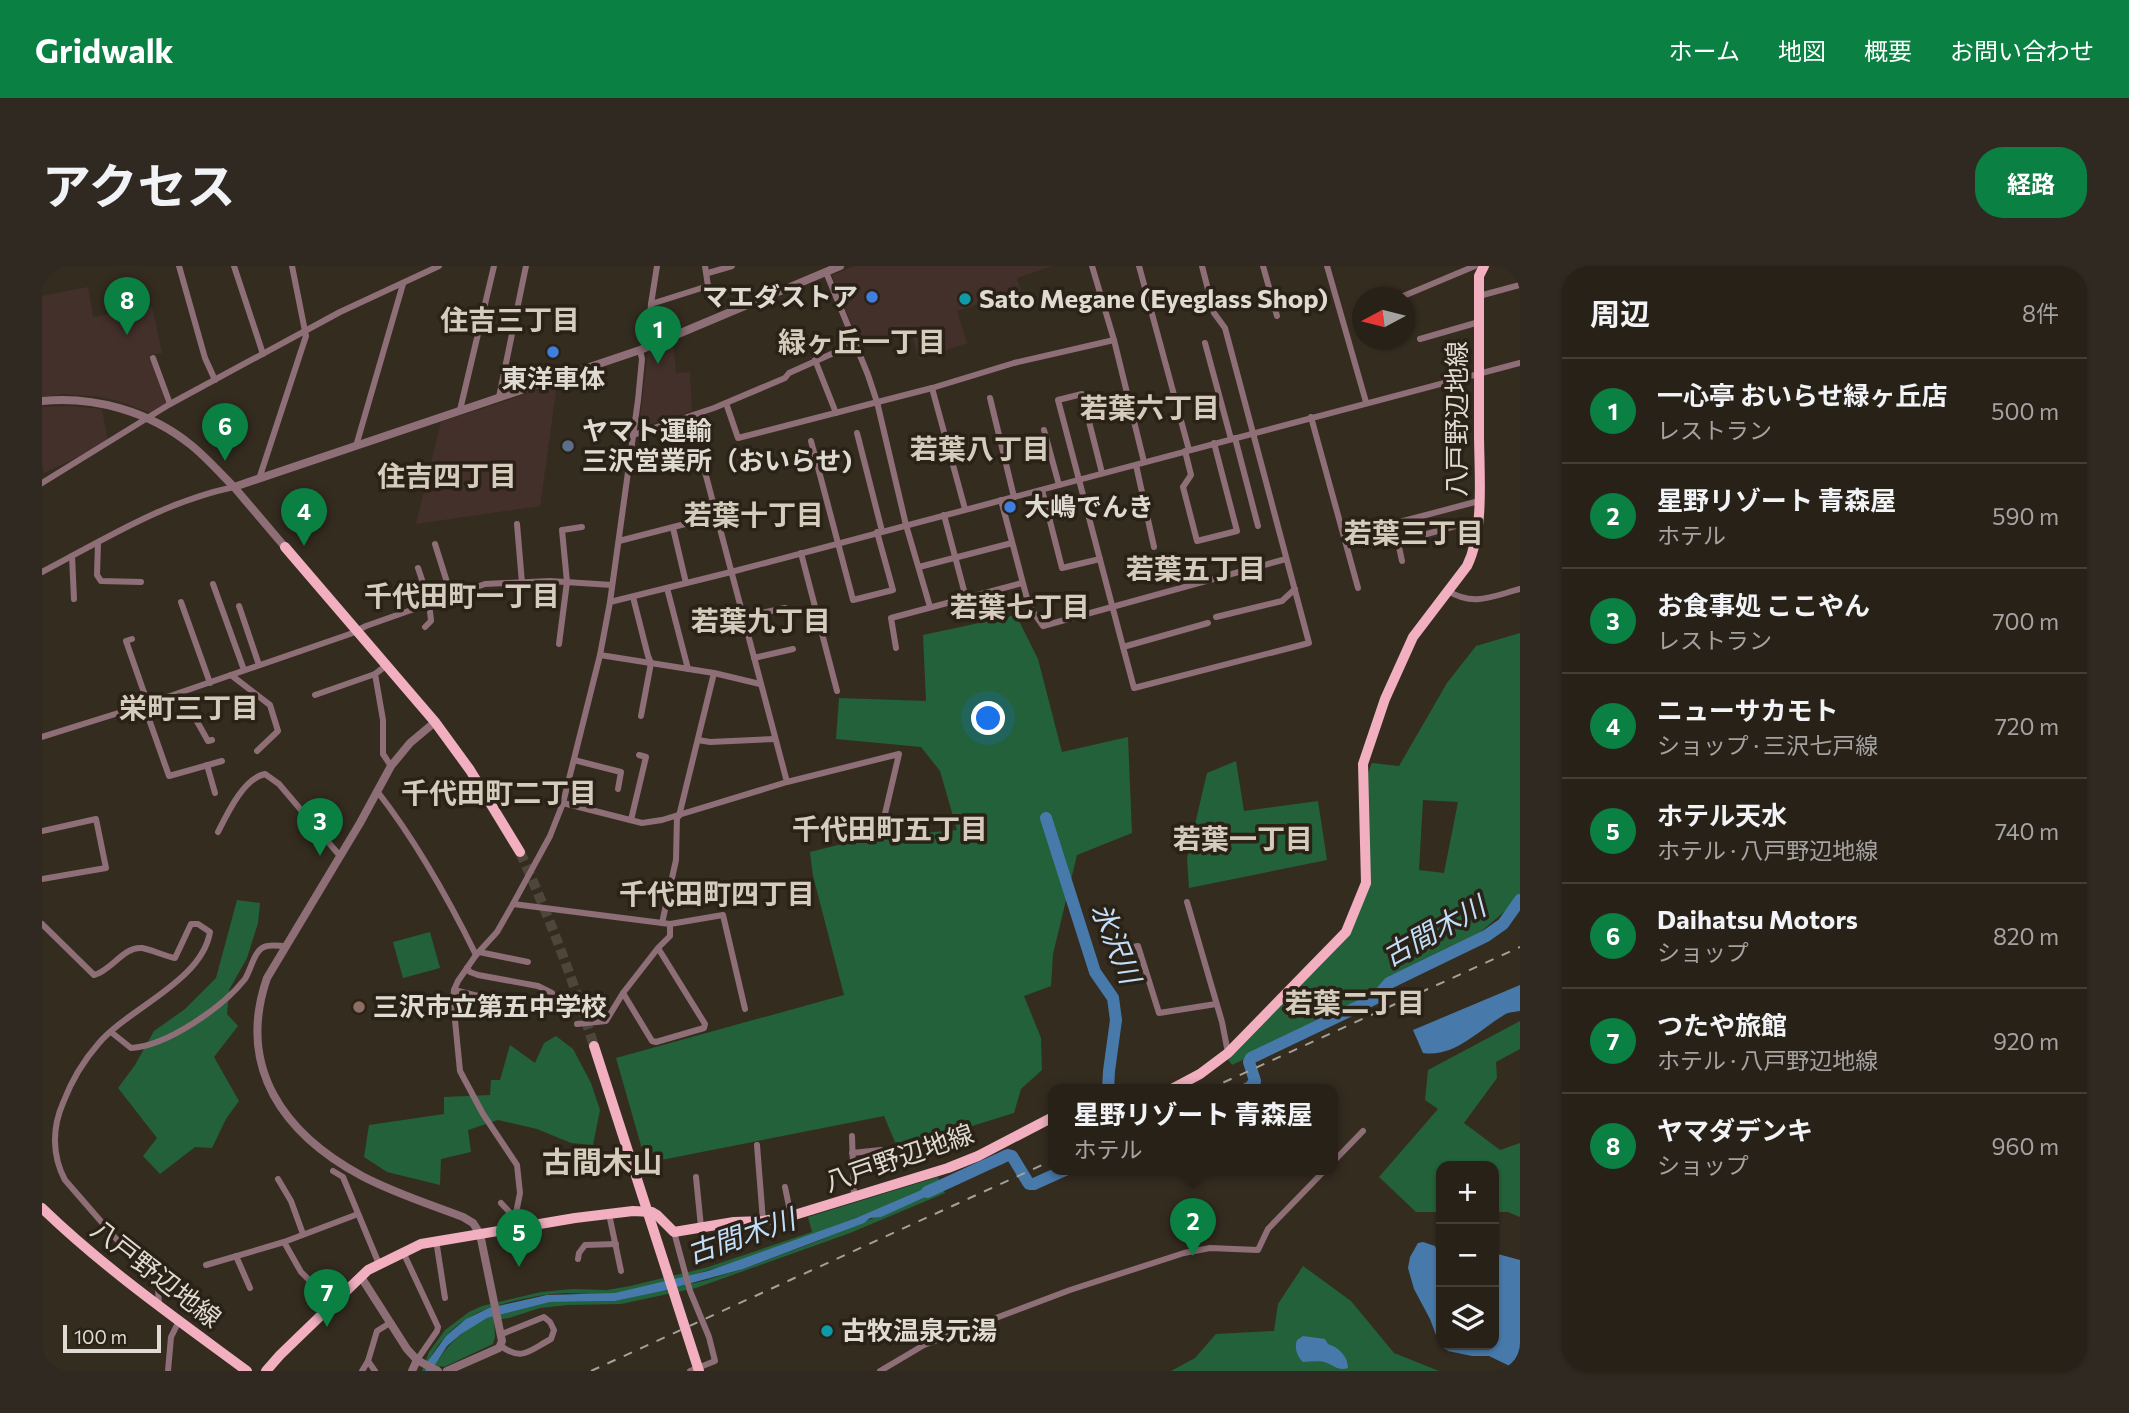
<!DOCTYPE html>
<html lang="ja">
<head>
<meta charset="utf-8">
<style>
  :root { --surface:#282118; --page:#302921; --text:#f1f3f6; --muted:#a5a3a2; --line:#443e37; --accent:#0b8043 }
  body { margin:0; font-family:Commissioner,"Noto Sans JP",sans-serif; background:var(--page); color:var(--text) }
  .controls { position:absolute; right:21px; bottom:21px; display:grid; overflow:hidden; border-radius:14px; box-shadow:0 2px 5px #0004 }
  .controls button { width:63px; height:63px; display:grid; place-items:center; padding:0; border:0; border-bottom:2px solid var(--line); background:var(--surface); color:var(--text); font:35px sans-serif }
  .compass { position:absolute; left:1310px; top:21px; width:63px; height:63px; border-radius:50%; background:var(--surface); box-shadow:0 2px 5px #0004; rotate:263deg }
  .scale { position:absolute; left:21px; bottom:18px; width:98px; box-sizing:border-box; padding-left:7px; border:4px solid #dfdad2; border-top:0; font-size:19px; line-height:24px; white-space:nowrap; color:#dfdad2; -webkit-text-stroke:5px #2b2217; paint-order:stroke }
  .you { position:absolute; left:947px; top:453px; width:24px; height:24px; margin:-18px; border:5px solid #fff; border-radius:50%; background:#1a73e8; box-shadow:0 0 0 10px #1a73e833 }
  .badge { display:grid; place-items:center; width:46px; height:46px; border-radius:50%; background:var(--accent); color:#fff; font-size:23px; font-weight:700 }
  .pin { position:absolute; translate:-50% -58px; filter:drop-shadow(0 2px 4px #0008) }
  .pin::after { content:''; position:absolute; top:37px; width:24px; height:21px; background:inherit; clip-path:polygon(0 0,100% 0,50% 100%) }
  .popup { position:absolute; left:1006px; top:818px; width:290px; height:91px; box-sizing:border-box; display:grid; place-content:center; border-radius:14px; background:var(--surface); filter:drop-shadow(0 2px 5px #0005); font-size:23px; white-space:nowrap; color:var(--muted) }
  .popup b { font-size:26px; color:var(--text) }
  .popup::after { content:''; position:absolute; left:50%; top:100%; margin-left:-14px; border:14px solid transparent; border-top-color:var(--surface) }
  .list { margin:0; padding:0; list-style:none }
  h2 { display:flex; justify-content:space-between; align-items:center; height:91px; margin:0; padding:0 28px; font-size:30px }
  h2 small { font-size:23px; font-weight:400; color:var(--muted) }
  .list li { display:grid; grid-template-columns:46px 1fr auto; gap:21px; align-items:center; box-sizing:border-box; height:105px; padding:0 28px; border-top:2px solid var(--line) }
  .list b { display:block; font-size:26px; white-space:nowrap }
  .list p { margin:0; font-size:23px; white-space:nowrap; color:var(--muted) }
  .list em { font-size:23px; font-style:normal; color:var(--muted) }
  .icon { flex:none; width:38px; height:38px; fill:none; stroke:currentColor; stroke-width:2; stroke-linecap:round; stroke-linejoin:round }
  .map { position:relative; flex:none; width:1478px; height:1105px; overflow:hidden; border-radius:28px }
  header { display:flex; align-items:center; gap:42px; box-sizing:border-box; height:98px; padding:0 35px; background:var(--accent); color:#fff }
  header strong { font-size:33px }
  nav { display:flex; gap:38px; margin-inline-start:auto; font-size:24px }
  .intro { display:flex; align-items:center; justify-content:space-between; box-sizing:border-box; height:168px; padding:0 42px }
  h1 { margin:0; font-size:49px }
  .button { padding:18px 32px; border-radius:28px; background:var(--accent); color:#fff; font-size:24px; font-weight:700 }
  main { display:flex; gap:42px; padding:0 42px }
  aside { flex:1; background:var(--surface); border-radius:28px; box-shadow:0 2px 5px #0004 }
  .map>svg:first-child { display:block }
</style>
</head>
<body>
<header>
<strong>Gridwalk</strong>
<nav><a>ホーム</a><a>地図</a><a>概要</a><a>お問い合わせ</a></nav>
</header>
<div class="intro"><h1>アクセス</h1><a class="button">経路</a></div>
<main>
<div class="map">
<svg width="1478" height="1105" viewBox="0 0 1478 1105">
  <rect width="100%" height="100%" fill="#352c20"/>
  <!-- commercial -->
  <g fill="#43302a">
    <path d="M813,0H1010L975,12L979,25L915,45L925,77L877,93L869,65L818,80L790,9Z"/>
    <path d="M46,21L51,51L110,40L120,87L108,89L124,139L109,147L73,134L52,130L21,128L0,131V30Z"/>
    <path d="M631,76L634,107L648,106L650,145L597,162L606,85Z"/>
    <path d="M515,118L498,240L374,258L399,156Z"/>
    <path d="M28,140L60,143L66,177L2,207L0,197V141Z"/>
  </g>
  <!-- green -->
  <g fill="#226139" fill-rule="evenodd">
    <path d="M974,349L996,393L1020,486L1086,471L1090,567L1035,589L1011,688L1009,720L982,730L999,772L1000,804L979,823L972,847L856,883L842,850L604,897L574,792L802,729L771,610L768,586L824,572L915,564L898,505L879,481L794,473L797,432L884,435L881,369Z"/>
    <path d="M1478,367V632L1419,683L1364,715L1190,799L1185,792L1306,669L1328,617L1323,513L1330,497L1357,500L1405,417L1434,380ZM1381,534L1416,536L1402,607L1377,604Z"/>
    <path d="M1194,495L1202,545L1276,535L1285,594L1147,622L1145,592L1165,507Z"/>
    <path d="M195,634L218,637L216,657L205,692L187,724L185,748L196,760L172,791L197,835L184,853L170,882L153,881L118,908L101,890L115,872L76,822L93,799L112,765L143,743L174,712Z"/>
    <path d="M388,666L398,702L361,712L351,676Z"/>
    <path d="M1478,755V783L1454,796L1455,812L1422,857L1458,884L1478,877V951L1466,946H1452V900H1399V946H1374L1337,911L1396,843L1383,834L1386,804Z"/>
    <path d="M514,770L531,783L549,817L558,844L551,879L529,877L495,863L456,854L426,864L429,886L399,893L398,919L345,906L322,891L327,859L402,848V831L448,829L449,814H458L468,779L493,797L502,777Z"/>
    <path d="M896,911L898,916C855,937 809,954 765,970C703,993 641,1015 576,1027C559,1030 540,1027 523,1027C499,1028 457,1037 435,1047C411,1059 391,1080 383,1105H380L387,1086L403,1064L427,1046L440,1040L499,1026L531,1023L565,1024L588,1020L663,1002L770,966L766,951Z"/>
    <path d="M901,923L903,927L808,967L654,1022L579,1038L526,1039L498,1042L467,1052L452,1054L453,1071L451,1078L402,1101L398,1100L396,1105H389C403,1081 420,1063 445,1052L508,1036L573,1035L661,1015L701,1003L776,975Z"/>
    <path d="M1261,1000L1309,1035L1352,1087L1397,1105H1129L1153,1092L1174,1068L1232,1065L1236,1038Z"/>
  </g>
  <!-- water -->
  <g fill="#477aab">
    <path d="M1478,719V745C1472,746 1466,746 1462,749C1437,764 1412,792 1381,787L1371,764Z"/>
    <path d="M898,916L901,923L839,951L828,952L822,957L701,1003L620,1025L573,1035L508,1036L445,1052L419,1068L405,1080L389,1105H383L386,1095L404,1070L424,1053L447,1042L505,1029L573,1027L666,1005L814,952Z"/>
    <path d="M1381,976L1393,980L1395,985L1399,986V1079H1452V987L1478,994V1105L1447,1090H1430L1406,1085L1397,1077L1388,1053L1372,1023L1366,1002L1368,991L1376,977Z"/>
    <path d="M1261,1070L1283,1073L1286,1078C1296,1081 1306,1090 1306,1102C1296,1105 1293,1100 1285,1097C1277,1094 1269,1096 1261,1096C1255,1090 1252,1082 1255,1074Z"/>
  </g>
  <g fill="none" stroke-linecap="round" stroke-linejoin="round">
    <!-- river -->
    <g stroke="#477aab" stroke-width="12">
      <path d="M1004,552L1053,706L1071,732L1074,754L1067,805L1066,824"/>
      <path d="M1202,824L1208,821L1213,815L1207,796L1209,792L1324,737L1334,732L1347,717L1444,670L1461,658L1478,634"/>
      <path d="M885,926C912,914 939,901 966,889L970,890L987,918H992L1023,904"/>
    </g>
    <!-- primary-tunnel -->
    <path stroke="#4e463b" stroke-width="10" stroke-dasharray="10 5" stroke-linecap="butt" d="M478,586C507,650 531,714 552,780"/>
    <!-- minor -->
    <g stroke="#8f6f77" stroke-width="6">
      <path d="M137,0L163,92L173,114"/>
      <path d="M192,0L221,88"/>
      <path d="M1050,0L1072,74L1102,196"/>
      <path d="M1097,0L1147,184"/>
      <path d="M1160,0L1172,47L1183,62L1267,377L1092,422L1081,381L1166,357"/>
      <path d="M1221,0L1235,50"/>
      <path d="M1285,0L1324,136"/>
      <path d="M0,6L12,0"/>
      <path d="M784,6L826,109L835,136L864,259L888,341"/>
      <path d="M666,7L690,0"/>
      <path d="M1437,30L1478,19"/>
      <path d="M1359,31L1433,0"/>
      <path d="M609,38L666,20L663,0"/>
      <path d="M1378,73L1437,56"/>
      <path d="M1163,77L1189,173"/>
      <path d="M606,81L609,38L615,0"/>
      <path d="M111,92L128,138"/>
      <path d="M773,94L794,147"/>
      <path d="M890,122L923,243"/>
      <path d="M457,131L484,0"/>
      <path d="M948,132L972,231"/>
      <path d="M684,137L696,172L890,122L972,97L1072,74"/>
      <path d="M418,144L452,0"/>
      <path d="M1269,151L1316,322"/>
      <path d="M1002,164L1017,219"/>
      <path d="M815,167L840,265"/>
      <path d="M591,169L672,142L743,112L747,107L814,77"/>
      <path d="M1193,172L1216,260"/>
      <path d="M769,175L811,334L851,324L835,266"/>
      <path d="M314,180L361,18"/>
      <path d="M1143,185L1149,209L1141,221L1155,275L1195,265L1172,177"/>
      <path d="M1094,199L1112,281"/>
      <path d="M1060,207L1040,128L1016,134L1081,381"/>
      <path d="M217,213L264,70L250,0"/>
      <path d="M0,217L128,138L298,46L397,0"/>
      <path d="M1000,224L1020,302L1058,293"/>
      <path d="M959,234L987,340L1001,360L1244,293"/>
      <path d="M902,249L924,332"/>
      <path d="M475,258L480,317"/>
      <path d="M1346,259L1437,235"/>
      <path d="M631,262L644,317"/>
      <path d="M577,275L674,250"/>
      <path d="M56,277L55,309L59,315L99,316"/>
      <path d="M393,278L409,329"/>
      <path d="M759,287L795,425"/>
      <path d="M30,290L32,333"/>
      <path d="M1360,295L1356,276L1435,254"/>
      <path d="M877,301L970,277"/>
      <path d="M376,302C382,319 388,337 389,355L383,361"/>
      <path d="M0,306C63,273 121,236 192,221"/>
      <path d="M171,318L202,404"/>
      <path d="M625,322L646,403"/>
      <path d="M1406,325C1432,341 1451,330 1478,323"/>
      <path d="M591,331L606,390L609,397L599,450"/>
      <path d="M139,336L168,417"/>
      <path d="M568,336L689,306L1478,97"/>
      <path d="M197,340L217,399"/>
      <path d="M701,351L743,342"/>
      <path d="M1174,351L1240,335L1253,323"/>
      <path d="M90,373L84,375L106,438"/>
      <path d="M517,378L525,316L520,264L540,261"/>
      <path d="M854,382L849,352L980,317"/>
      <path d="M558,389L672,407L718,418"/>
      <path d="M712,392L751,383"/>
      <path d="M345,399L333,408L341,454V488L349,500"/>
      <path d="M189,409L228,439L236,465L215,485"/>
      <path d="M139,427L166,475L170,474"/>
      <path d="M273,429L333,408"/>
      <path d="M102,439L127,510L180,495"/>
      <path d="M0,471L102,439L308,368L324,360L443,318L508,315L570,319"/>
      <path d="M656,474L668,476L733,473"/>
      <path d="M532,494L579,506L576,523"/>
      <path d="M165,499L173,527"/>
      <path d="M745,516L857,488L842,552"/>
      <path d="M335,525C374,575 406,632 434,689"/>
      <path d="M521,537L600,557L620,554L745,516L663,206"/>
      <path d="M637,550L672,407"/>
      <path d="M589,554L604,491L597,489"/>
      <path d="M0,565L54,553L64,602L0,613"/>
      <path d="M176,566C186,546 202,512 223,508L237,518L298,590"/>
      <path d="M1145,636L1180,756L1186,787"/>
      <path d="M471,638L628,658L681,649L703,743"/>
      <path d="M620,657L634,594L635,550"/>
      <path d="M0,658L52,709C69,705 82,680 100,682C111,684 122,690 133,692L149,658H156L168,666C160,715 87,742 57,777C42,794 29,816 21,837C10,862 10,890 23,914L116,1021L117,1040"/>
      <path d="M616,682L581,727L610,775L614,776L662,762L663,758L616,682L628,670V658"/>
      <path d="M1076,684L1096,680L1117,747L1174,738"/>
      <path d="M437,686L486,696"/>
      <path d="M425,702L428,706L436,709L496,720L510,727"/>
      <path d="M412,724L456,735"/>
      <path d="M535,758L564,755L581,727"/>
      <path d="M69,766L89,782C125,780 181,741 203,713C209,704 212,685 222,681C228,678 237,680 243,680"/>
      <path d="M810,870L812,931"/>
      <path d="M715,879L721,955"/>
      <path d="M810,887L839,884"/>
      <path d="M1291,896L1321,865"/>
      <path d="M291,905L301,911L337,998"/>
      <path d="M654,911L659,961"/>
      <path d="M236,913L249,935L261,968"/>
      <path d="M743,921L749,950"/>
      <path d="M459,937L473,952"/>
      <path d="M567,948L579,1005"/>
      <path d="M474,962L473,952L478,927L475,899L441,848L418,805L411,734L412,724L416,715L434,689L455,666L471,638L508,570L521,537L558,389L568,336L596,134L600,93L598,84"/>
      <path d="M632,966L648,1025L667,1071L673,1095L648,1105"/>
      <path d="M394,974L403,1032"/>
      <path d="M242,976L259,1006L291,1038"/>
      <path d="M361,986L396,1061L395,1065L375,1094"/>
      <path d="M194,990L208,1022"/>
      <path d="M536,993L537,987L543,979L574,978"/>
      <path d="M164,999L242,976L316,948"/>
      <path d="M459,1080C480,1096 488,1084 509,1073L512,1064L508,1056L502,1051L460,1068"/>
      <path d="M126,1105L129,1071L137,1055"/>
      <path d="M320,1105L326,1095"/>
      <path d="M333,1105L326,1095L335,1065L348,1057"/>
      <path d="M838,1105L882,1079L1028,1024L1142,987L1168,982L1216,984L1226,963L1283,904"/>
    </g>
    <!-- tertiary -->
    <g stroke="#8f6f77" stroke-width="8">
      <path d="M0,135C52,130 107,145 149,179C164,191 178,207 192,221L598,84L798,0"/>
      <path d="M192,221L243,281"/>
      <path d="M393,456L368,477L349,500L318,557L225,712C194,802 242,868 320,910C352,927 387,938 421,951L431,957L438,968L460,1075L457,1082L405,1105"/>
      <path d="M319,1011L365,1083L375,1094L370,1105"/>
      <path d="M375,1094L396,1105"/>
    </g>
    <!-- primary -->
    <g stroke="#f1afc0" stroke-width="10">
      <path d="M243,281L393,456L428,504L478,586"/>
      <path d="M552,780L657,1105"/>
      <path d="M1128,824L1158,808L1186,787L1304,666L1324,617L1321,498L1343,433L1371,371L1425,300C1443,263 1437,208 1437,167C1437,115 1437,63 1437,10L1442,0"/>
      <path d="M0,942C62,1002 136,1054 205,1105"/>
      <path d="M224,1105L238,1089L326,1004L379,978L533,952L591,945L610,946L615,949L632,966L692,956L721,955L749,950L906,902L936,890L1011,851"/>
    </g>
    <!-- rail -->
    <g stroke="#a6a097" stroke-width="2" stroke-dasharray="9 9" stroke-linecap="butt">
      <path d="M1165,824L1478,681"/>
      <path d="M549,1105L1011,894"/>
    </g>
  </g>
  <!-- markers -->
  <g fill="#3f7fe0" stroke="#2b2217" stroke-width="2.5">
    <circle cx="830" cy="31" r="7"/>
    <circle cx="511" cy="86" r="7"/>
    <circle cx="968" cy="241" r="7"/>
  </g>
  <g fill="#0f9aa8" stroke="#2b2217" stroke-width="2.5">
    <circle cx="923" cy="33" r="7"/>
    <circle cx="785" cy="1065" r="7"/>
  </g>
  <circle fill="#5c6f8a" stroke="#2b2217" stroke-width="2.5" cx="526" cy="180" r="7"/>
  <circle fill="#8d6e63" stroke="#2b2217" stroke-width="2.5" cx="317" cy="741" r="7"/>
  <g text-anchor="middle" stroke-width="7" stroke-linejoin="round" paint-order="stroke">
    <!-- poi labels -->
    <g font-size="26" font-weight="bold" fill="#dfdad2" stroke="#2b2217" text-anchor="start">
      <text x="816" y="40" text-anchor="end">マエダストア</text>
      <text x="937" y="42">Sato Megane (Eyeglass Shop)</text>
      <text x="511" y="122" text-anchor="middle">東洋車体</text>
      <text x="540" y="174">ヤマト運輸<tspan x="540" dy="30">三沢営業所（おいらせ)</tspan></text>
      <text x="982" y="250">大嶋でんき</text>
      <text x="331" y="750">三沢市立第五中学校</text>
      <text x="799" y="1074">古牧温泉元湯</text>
    </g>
    <!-- street labels -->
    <g font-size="26" fill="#dfdad2" stroke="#2b2217">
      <text transform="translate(1415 153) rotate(-90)" y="9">八戸野辺地線</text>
      <text transform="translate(857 892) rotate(-19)" y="9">八戸野辺地線</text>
      <text transform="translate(114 1008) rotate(38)" y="9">八戸野辺地線</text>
    </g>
    <!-- neighbourhood labels -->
    <g font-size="28" font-weight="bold" fill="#d6ccbd" stroke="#2b2217">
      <text x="468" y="64">住吉三丁目</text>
      <text x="820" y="86">緑ヶ丘一丁目</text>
      <text x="1108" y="152">若葉六丁目</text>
      <text x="938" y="193">若葉八丁目</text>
      <text x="405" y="220">住吉四丁目</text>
      <text x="712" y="259">若葉十丁目</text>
      <text x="1372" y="277">若葉三丁目</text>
      <text x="1154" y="313">若葉五丁目</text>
      <text x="420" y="340">千代田町一丁目</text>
      <text x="978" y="351">若葉七丁目</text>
      <text x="719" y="365">若葉九丁目</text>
      <text x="147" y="452">栄町三丁目</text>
      <text x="457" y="537">千代田町二丁目</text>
      <text x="848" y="573">千代田町五丁目</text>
      <text x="1201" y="583">若葉一丁目</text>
      <text x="675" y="638">千代田町四丁目</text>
      <text x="1313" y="747">若葉二丁目</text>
    </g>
    <!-- water labels -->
    <g font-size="28" font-style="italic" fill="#c1defa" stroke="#2b2217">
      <text transform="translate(1392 665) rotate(-29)" y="10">古間木川</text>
      <text transform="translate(1074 677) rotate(68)" y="10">氷沢川</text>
      <text transform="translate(699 970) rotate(-19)" y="10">古間木川</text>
    </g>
    <!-- quarter labels -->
    <g font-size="30" font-weight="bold" fill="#d6ccbd" stroke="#2b2217">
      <text x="560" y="907">古間木山</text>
    </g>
  </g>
</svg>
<div class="controls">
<button>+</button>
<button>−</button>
<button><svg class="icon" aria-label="layers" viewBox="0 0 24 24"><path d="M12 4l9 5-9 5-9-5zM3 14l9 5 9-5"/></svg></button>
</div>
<svg class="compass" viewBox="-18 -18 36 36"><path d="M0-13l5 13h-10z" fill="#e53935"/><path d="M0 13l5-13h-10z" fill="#a5a3a2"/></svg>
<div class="scale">100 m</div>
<div class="you"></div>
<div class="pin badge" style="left:616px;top:98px">1</div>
<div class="pin badge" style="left:1151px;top:990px">2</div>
<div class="popup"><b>星野リゾート 青森屋</b>ホテル</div>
<div class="pin badge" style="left:278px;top:590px">3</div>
<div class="pin badge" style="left:262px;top:280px">4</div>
<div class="pin badge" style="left:477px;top:1001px">5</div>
<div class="pin badge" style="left:183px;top:195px">6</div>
<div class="pin badge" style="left:285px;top:1061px">7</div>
<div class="pin badge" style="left:85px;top:69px">8</div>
</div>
<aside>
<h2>周辺<small>8件</small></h2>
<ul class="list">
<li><span class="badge">1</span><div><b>一心亭 おいらせ緑ヶ丘店</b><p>レストラン</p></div><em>500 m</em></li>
<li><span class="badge">2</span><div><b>星野リゾート 青森屋</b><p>ホテル</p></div><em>590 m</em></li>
<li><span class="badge">3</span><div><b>お食事処 ここやん</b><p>レストラン</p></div><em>700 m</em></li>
<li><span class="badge">4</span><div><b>ニューサカモト</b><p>ショップ · 三沢七戸線</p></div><em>720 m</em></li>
<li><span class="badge">5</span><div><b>ホテル天水</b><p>ホテル · 八戸野辺地線</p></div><em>740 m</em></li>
<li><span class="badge">6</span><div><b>Daihatsu Motors</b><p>ショップ</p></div><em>820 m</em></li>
<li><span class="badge">7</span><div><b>つたや旅館</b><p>ホテル · 八戸野辺地線</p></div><em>920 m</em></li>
<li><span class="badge">8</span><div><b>ヤマダデンキ</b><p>ショップ</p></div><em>960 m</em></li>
</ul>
</aside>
</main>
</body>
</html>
